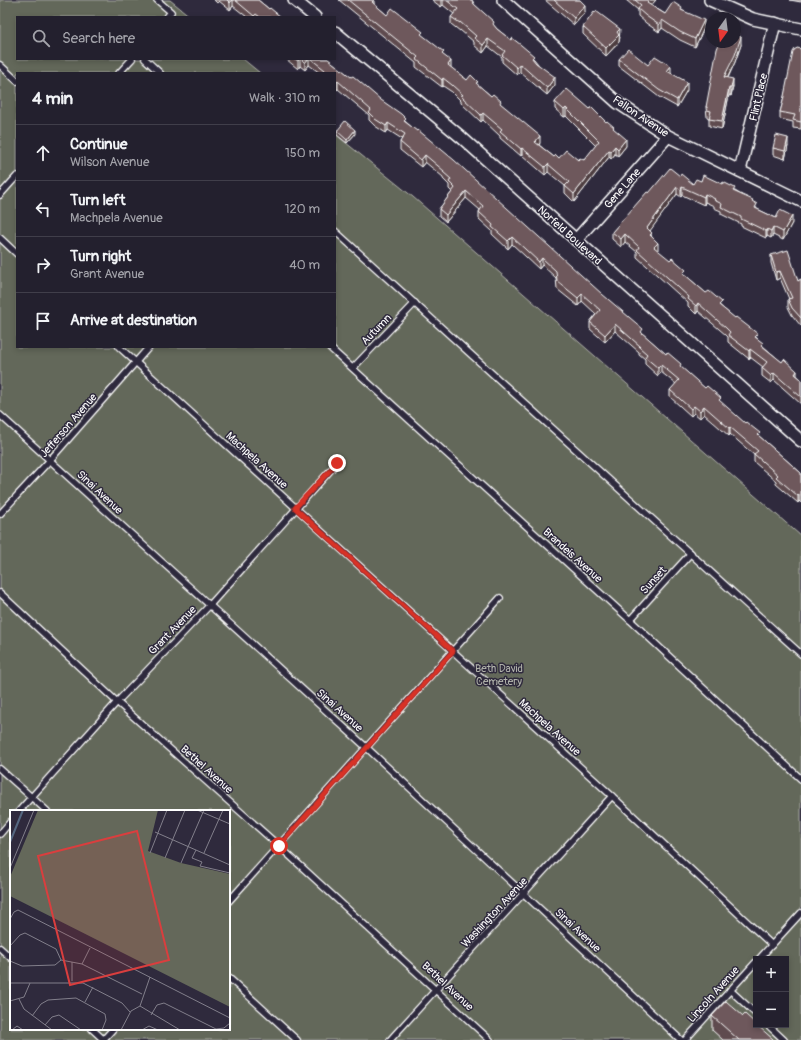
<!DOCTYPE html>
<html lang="en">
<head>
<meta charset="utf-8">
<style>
  :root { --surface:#23202e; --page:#2f2d3a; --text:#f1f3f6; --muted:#a3a3aa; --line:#403e4a }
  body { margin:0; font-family:Pangolin,sans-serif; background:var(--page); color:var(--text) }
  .controls { position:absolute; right:12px; bottom:12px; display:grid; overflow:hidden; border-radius:0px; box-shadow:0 2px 6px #0003 }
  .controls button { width:36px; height:36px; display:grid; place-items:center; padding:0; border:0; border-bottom:1px solid var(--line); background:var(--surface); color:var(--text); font:20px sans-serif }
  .compass { position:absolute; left:705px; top:12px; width:36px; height:36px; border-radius:50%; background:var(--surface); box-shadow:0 2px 6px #0003; rotate:194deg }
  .stop { position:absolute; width:12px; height:12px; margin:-9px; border:3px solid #d93025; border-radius:50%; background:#fff }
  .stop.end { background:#d93025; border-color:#fff; box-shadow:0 1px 4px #0008 }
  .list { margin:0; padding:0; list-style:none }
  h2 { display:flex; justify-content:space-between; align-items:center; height:52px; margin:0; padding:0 16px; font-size:17px }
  h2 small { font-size:13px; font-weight:400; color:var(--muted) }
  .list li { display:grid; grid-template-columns:26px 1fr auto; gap:12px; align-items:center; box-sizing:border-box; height:56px; padding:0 16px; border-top:1px solid var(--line) }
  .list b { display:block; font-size:15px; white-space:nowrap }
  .list p { margin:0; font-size:13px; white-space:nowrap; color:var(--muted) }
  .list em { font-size:13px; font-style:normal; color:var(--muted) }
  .icon { flex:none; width:22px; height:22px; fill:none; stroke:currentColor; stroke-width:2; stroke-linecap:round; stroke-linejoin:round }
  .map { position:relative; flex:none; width:801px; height:1040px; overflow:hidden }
  .search { position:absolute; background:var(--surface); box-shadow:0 2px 6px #0003; left:16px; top:16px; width:320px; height:44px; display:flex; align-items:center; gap:10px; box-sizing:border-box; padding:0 14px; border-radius:0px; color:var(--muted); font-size:15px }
  .panel { position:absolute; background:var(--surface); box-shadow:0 2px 6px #0003; left:16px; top:72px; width:320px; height:276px; border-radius:0px }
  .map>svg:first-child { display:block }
</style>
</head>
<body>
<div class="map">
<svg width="801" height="1040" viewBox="0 0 801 1040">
  <rect width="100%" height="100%" fill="#2f2a3d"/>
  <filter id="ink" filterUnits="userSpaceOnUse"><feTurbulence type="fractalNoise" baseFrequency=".025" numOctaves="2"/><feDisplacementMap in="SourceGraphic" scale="8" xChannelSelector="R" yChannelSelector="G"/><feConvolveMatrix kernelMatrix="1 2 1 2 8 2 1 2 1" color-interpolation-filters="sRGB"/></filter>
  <g filter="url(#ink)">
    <!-- green -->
    <path fill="#64685a" stroke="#b2b4ac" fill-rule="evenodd" d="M0,0H170L191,17H17V59H243L260,73H17V347H335V134L413,197L801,536V1040H0ZM11,811H229V1029H11ZM756,959H786V1025H756Z"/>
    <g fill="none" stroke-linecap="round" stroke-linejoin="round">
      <defs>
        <g id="lane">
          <path d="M157,0L171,12L167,17"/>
          <path d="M145,59L160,73"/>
          <path d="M0,65L17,81"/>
          <path d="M119,73L132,59"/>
          <path d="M0,195L17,176"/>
          <path d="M335,231L801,654"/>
          <path d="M0,238L17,254"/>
          <path d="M119,347L612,796L772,945"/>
          <path d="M329,347L630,620L801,779"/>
          <path d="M353,368L415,303"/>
          <path d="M0,415L367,748L681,1040"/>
          <path d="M0,514L50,460L149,347"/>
          <path d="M0,593L117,702L279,846L490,1040"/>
          <path d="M630,620L691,553"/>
          <path d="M0,769L47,811"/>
          <path d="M19,811L117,702L209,606L337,463"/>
          <path d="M0,834L11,821"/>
          <path d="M229,901L500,598"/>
          <path d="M0,948L11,958"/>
          <path d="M759,959L801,913"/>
          <path d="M229,978L297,1040"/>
          <path d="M730,990L756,1014"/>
          <path d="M768,1025L784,1040"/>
          <path d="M92,1029L104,1040"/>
          <path d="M103,1040L113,1029"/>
          <path d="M390,1040L612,796"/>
          <path d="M685,1040L756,962"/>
        </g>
        <g id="street">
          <path d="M294,0L315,17"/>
          <path d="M503,0L618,103L668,136L801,201"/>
          <path d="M710,0L753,19L801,29"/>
          <path d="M335,32L461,137L801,441"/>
          <path d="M740,171L775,23"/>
          <path d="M576,240L668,136"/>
        </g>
      </defs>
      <!-- lane casing -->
      <use href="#lane" stroke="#fff" stroke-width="8"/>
      <!-- street casing -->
      <use href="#street" stroke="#fff" stroke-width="14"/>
      <!-- lane -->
      <use href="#lane" stroke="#2f2a3d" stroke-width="5.5"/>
      <!-- street -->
      <use href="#street" stroke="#2f2a3d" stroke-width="11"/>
    </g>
    <!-- wall -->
    <g fill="#5f4c4f" stroke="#fff">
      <path d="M214,0H258L269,9L281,17H247L233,6L230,10L219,1L217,3Z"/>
      <path d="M339,0H374V4L387,15L423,36L444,56L451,68L467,80L478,85L491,96L501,104L540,143L539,145L554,157L584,160L596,146L566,116L564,117L555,109V102L590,109L614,129L626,146L618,156L615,154L611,159L609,157L574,202L565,193V186L548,172L545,175L522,155L521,156L500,138V136L483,120L481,122L461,103V101L452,92L443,86L442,87L416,67V63Z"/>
      <path d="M432,0H472L474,4L497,29L534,59L555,85L547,95L520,72L517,75L502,62V57L488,46L483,53L474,45V42L460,30V31L451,24V17L454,14L443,5L441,7Z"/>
      <path d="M545,0H580L585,12L574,25Z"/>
      <path d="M626,0H656L651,5L665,14L682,10L704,28L695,47L680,40L662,28L659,32L646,23L638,16V10Z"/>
      <path d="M790,0H801V2Z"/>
      <path d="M583,27L620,37L619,42L606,56L583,34Z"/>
      <path d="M739,37L741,45L735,62L728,78L733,86L731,96L729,95L722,129L709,126V118L707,117L706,107Z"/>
      <path d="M796,49H801V129L793,128V122L780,119V112L783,101Z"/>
      <path d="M286,59H328L406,122L643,334L801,473V503L799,501L798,503L776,484V481L754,462V455L730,434L729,436L704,414L700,418L694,413L691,416L670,397V390L676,384L661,372L658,376L645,364V359L639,354V352L615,331L605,342L590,329V322L596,314L582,301L578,306L557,289L556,278L542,265L539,269L512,244L508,249L492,234V231L479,219V212L480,210L466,198L446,222L439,216V209L452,192L449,189V185L443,179V177L425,162L421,167L400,150V142L402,139L388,130L386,133L375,126L369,120V115L338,89L337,90L335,88V73H320L309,65L305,70L300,66L298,69Z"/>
      <path d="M619,59L648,65L671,73L687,90L677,107L659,97L619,66Z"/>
      <path d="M337,131L355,134L347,143L337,135Z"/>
      <path d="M788,146L785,159L773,155V148Z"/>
      <path d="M680,176L693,184L701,181L735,191L753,202L757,209L776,218L792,223L783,240L773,235L771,238L767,236L766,238L741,226V224L721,214V211L714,208V206L705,202L704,205L682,195L681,197L677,194L650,230L652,238L658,251L758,339L763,346L801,379V404L774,380L771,383L762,376V368L763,367L750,357L749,359L728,342V337L726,335L698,311L696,314L688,306V303L637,257V252L625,242L621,247L612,239V232L649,193Z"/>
      <path d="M771,255L798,281L801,279V326L792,315L788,307V299H789L780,278L776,280L771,263Z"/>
      <path d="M712,1016H743L774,1040H723L712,1030Z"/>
    </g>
    <!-- shaded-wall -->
    <g fill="#4d3e40" stroke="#fff">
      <path d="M232,0H233V6L230,10V3Z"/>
      <path d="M441,0H443V5L441,7Z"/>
      <path d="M650,0H656L647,10V3Z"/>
      <path d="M585,5V12L574,25V18Z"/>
      <path d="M662,20V28L659,32V25Z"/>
      <path d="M704,20V28L695,47V39Z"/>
      <path d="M620,29L619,42L606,56V48L617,32Z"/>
      <path d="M741,37V45L735,62L724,85V77Z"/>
      <path d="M488,39V46L483,53V45Z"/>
      <path d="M300,59V66L298,69V61Z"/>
      <path d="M308,59H309V65L305,70V63Z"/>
      <path d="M451,61V69L448,65Z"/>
      <path d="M520,64V72L517,75V68Z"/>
      <path d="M671,66V73L667,71Z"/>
      <path d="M555,77V85L547,95V88Z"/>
      <path d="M443,78V86L442,87V80Z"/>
      <path d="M733,79V86L731,96V88Z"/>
      <path d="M338,81V89L337,90V82Z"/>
      <path d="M687,82V90L677,107V100Z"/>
      <path d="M729,88V95L722,129V121Z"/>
      <path d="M566,108V116L564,117V110Z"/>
      <path d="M483,113V120L481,122V115Z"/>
      <path d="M388,123V130L386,133V126Z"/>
      <path d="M355,130V134L347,143V140Z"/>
      <path d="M540,136V143L535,149V142Z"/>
      <path d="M788,138V146L785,159V151Z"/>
      <path d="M626,139V146L618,156V149Z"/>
      <path d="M615,146V154L611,159V151Z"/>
      <path d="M522,148V155L521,156V149Z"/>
      <path d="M609,150V157L574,202V194Z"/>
      <path d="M425,155V162L421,167V160Z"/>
      <path d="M548,164V172L545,175V167Z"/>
      <path d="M677,187V194L647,235V228Z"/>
      <path d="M682,187V195L681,197V190Z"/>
      <path d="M466,191V198L446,222V215Z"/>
      <path d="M705,194V202L704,205V197Z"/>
      <path d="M792,216V223L783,240V232Z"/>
      <path d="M773,227V235L771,238V231Z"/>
      <path d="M767,229V236L766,238V231Z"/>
      <path d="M625,234V242L621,247V239Z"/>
      <path d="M512,237V244L508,249V241Z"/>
      <path d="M658,243V251L654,247Z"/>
      <path d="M542,258V265L539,269V262Z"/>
      <path d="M780,271V278L776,280V272Z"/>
      <path d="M582,294V301L578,306V298Z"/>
      <path d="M698,303V311L696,314V306Z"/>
      <path d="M615,324V331L605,342V335Z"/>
      <path d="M750,349V357L749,359V351Z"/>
      <path d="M661,365V372L658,376V368Z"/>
      <path d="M797,371V378L795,374Z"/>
      <path d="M774,373V380L771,383V376Z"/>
      <path d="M694,406V413L691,416V409Z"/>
      <path d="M704,406V414L700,418V411Z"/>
      <path d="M730,427V434L729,436V428Z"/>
      <path d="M799,494V501L798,503V496Z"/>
    </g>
    <!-- building -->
    <g fill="#6e585c" stroke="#fff">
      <path d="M227,0H232L230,3Z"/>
      <path d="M235,0H258L269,9L270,8L281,17H260L256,14L254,16Z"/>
      <path d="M348,0H374L372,2L387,15L392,8L423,32L421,34L444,52L442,54L451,61L448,65L467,80L471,75L478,82L476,83L491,96L493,94L501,101L500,103L540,136L535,142L554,157L556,155L559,158L566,150L578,160L580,158L584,160L599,141L566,108L564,110L555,102L567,89L590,109L591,107L606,122L607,121L614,127L613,128L626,139L618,149L615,146L611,151L609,150L574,194L565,186L569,182L548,164L545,167L522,148L521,149L500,131L502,129L483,113L481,115L461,96L463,95L452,85L443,78L442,80L416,59L418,57Z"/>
      <path d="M446,0H472L474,4L494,22L493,24L497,29L511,40L512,38L521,45L534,56L532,58L536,63L555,77L547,88L520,64L517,68L502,55L505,51L488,39L483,45L474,38L476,36L460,22V23L451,17L458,9Z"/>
      <path d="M554,0H580L585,5L574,18Z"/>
      <path d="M635,0H650L647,3L665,14L673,2L682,8L681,10L704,20L695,39L680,32L662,20L659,25L646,16L638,9L641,5Z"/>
      <path d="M596,11L620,29L617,32L619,35L606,48L583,27L594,12L595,13Z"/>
      <path d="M735,33L739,34L738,36L741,37L735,55L724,77L733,79L731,88H729L722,121L709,119L711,111L707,110V107H706L717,49L719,44L724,46L725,42H735Z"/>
      <path d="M797,48L801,49V122L793,120L795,115L780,112L783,101L793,52L795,49H796Z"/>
      <path d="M628,49L648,65L655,56L671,66L667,71L687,82L677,100L659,90L619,59Z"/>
      <path d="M295,59H300L298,61Z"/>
      <path d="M301,59H308L305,63Z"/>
      <path d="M311,59H328L351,77L353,76L381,100L401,114L406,119L404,121L417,131L418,130L454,160L602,294L643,329L641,332L666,354L667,352L681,364L680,366L705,388L707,386L721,398L719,400L745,423L746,422L760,433L758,435L801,473V496L799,494L798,496L776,477L778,475L754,454L758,451L730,427L729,428L704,406L700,411L694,406L691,409L670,390L679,380L661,365L658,368L645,357L647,354L639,347L640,346L615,324L605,335L590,322L600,310L582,294L578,298L557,281L556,271L542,258L539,262L512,237L508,241L492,227L493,225L479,212L483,206L466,191L446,215L439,209L455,188L449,182L451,179L443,172L444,171L425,155L421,160L400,142L405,134L388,123L386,126L375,119L369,113L371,110L338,81L337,82L335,80V73H326L324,72L325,70Z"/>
      <path d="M345,121L355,130L347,140L337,131Z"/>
      <path d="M776,135L788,138L785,151L773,148Z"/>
      <path d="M670,168L680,176L681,174L693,184L696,179L701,181L703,175L722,184L723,182L735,188L733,191L753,200L752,201L757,204L755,208L776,218L780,210L792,216L783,232L773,227L771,231L767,229L766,231L741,219V217L721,207L722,204L714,200L715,199L705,194L704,197L682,187L681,190L677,187L647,228L652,233L650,235L658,243L654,247L670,260L672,258L686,270L683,273L706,293L709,291L722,302L719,305L735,318L736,317L758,334L755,337L763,343L761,345L782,362L784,359L797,371L795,374L801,379V397L774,373L771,376L762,368L767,362L750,349L749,351L728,335L730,332L726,328L698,303L696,306L688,299L689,297L637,250L639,247L625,234L621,239L612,232L647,192L649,193Z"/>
      <path d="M788,250L798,281L801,279V318L792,308L788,299L792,298L780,271L776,272L771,255Z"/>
      <path d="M726,1001L743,1016L745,1014L756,1024V1025H757L774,1040H739L712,1016Z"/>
    </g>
  </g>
  <g fill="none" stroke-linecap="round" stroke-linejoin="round" filter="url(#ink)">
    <!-- route -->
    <path stroke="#d93025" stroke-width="5" d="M279,846L453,651L295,508L337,463"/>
  </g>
  <g text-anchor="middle" stroke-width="3" stroke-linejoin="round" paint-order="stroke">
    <!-- street labels -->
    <g font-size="11" fill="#fff" stroke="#2f2a3d">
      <text transform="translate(758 97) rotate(-77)" y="4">Flint Place</text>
      <text transform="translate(641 116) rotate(34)" y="4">Fallon Avenue</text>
      <text transform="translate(622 188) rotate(-49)" y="4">Gene Lane</text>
      <text transform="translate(570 235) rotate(42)" y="4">Norfeld Boulevard</text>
      <text transform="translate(376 329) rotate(-46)" y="4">Autumn</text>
      <text transform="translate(68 425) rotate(-49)" y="4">Jefferson Avenue</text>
      <text transform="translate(257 460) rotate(42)" y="4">Machpela Avenue</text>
      <text transform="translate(100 492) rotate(43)" y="4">Sinai Avenue</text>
      <text transform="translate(573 555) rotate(42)" y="4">Brandeis Avenue</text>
      <text transform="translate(653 580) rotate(-48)" y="4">Sunset</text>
      <text transform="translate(172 630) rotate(-46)" y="4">Grant Avenue</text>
      <text transform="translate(340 710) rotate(42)" y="4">Sinai Avenue</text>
      <text transform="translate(550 727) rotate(42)" y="4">Machpela Avenue</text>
      <text transform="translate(207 769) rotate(42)" y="4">Bethel Avenue</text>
      <text transform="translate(494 912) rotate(-47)" y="4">Washington Avenue</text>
      <text transform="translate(578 930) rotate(43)" y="4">Sinai Avenue</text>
      <text transform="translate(448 986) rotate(43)" y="4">Bethel Avenue</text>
      <text transform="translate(713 994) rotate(-48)" y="4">Lincoln Avenue</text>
    </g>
    <!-- park labels -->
    <g font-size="11" fill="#b2b4ac" stroke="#2f2a3d">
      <text x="499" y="672">Beth David<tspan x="499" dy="13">Cemetery</tspan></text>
    </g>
  </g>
  <!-- overview -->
  <g transform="translate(10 810)">
    <rect width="220" height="220" fill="#2f2a3d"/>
    <path d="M28,0H148L138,41L171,53L220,64V197L0,86V67Z" fill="#64685a"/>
    <path fill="none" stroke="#556780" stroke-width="2" d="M0,32L13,0"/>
    <path fill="none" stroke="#827f8b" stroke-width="1" d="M187,0L220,14M145,22L220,55M186,40L182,48L192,52L190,56L220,63M140,43L157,0M194,43L213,0M155,48L175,0M171,53L194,0M0,58L24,0M0,109L4,102L8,100L220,208M0,136L10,125L15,123L46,139L51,150M0,151L12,156L45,155L51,150L72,154L132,184M62,152V171M72,154L80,138M0,173H73L112,193L120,202M9,189L14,199L42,220M0,191L14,187L20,173M75,192L83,177M130,196L170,220M130,196L140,167M141,205L147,195L154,193L206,219L214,218L220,213M22,206L31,194L38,190L66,188L95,204L96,210L92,220M35,215L42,207L49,205L71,220M2,220L7,216L13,220M111,220L121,201L130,196M132,220L139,216L148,220"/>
    <path fill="#da3e3e" fill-opacity="0.15" stroke="#da3e3e" stroke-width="2" d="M127,21L159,150L60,175L28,46Z"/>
    <rect width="220" height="220" fill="none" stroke="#fff" stroke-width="2"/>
  </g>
</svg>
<div class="controls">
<button>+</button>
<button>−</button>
</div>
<svg class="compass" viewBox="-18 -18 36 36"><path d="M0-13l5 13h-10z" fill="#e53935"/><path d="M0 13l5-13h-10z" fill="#a3a3aa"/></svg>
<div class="stop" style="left:279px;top:846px"></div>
<div class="stop end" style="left:337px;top:463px"></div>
<div class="search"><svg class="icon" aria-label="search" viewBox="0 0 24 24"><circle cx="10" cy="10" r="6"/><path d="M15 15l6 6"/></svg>Search here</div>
<section class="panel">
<h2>4 min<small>Walk · 310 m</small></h2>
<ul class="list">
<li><svg class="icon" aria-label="ahead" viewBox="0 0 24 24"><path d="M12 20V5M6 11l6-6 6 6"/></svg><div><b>Continue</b><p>Wilson Avenue</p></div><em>150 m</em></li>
<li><svg class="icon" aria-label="left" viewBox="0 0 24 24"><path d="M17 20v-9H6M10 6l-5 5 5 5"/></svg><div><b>Turn left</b><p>Machpela Avenue</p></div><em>120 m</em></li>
<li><svg class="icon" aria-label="right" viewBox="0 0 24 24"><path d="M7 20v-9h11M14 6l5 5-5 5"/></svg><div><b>Turn right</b><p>Grant Avenue</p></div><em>40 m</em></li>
<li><svg class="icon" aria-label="arrive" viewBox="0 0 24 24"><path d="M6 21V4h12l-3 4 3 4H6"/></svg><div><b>Arrive at destination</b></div></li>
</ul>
</section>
</div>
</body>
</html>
